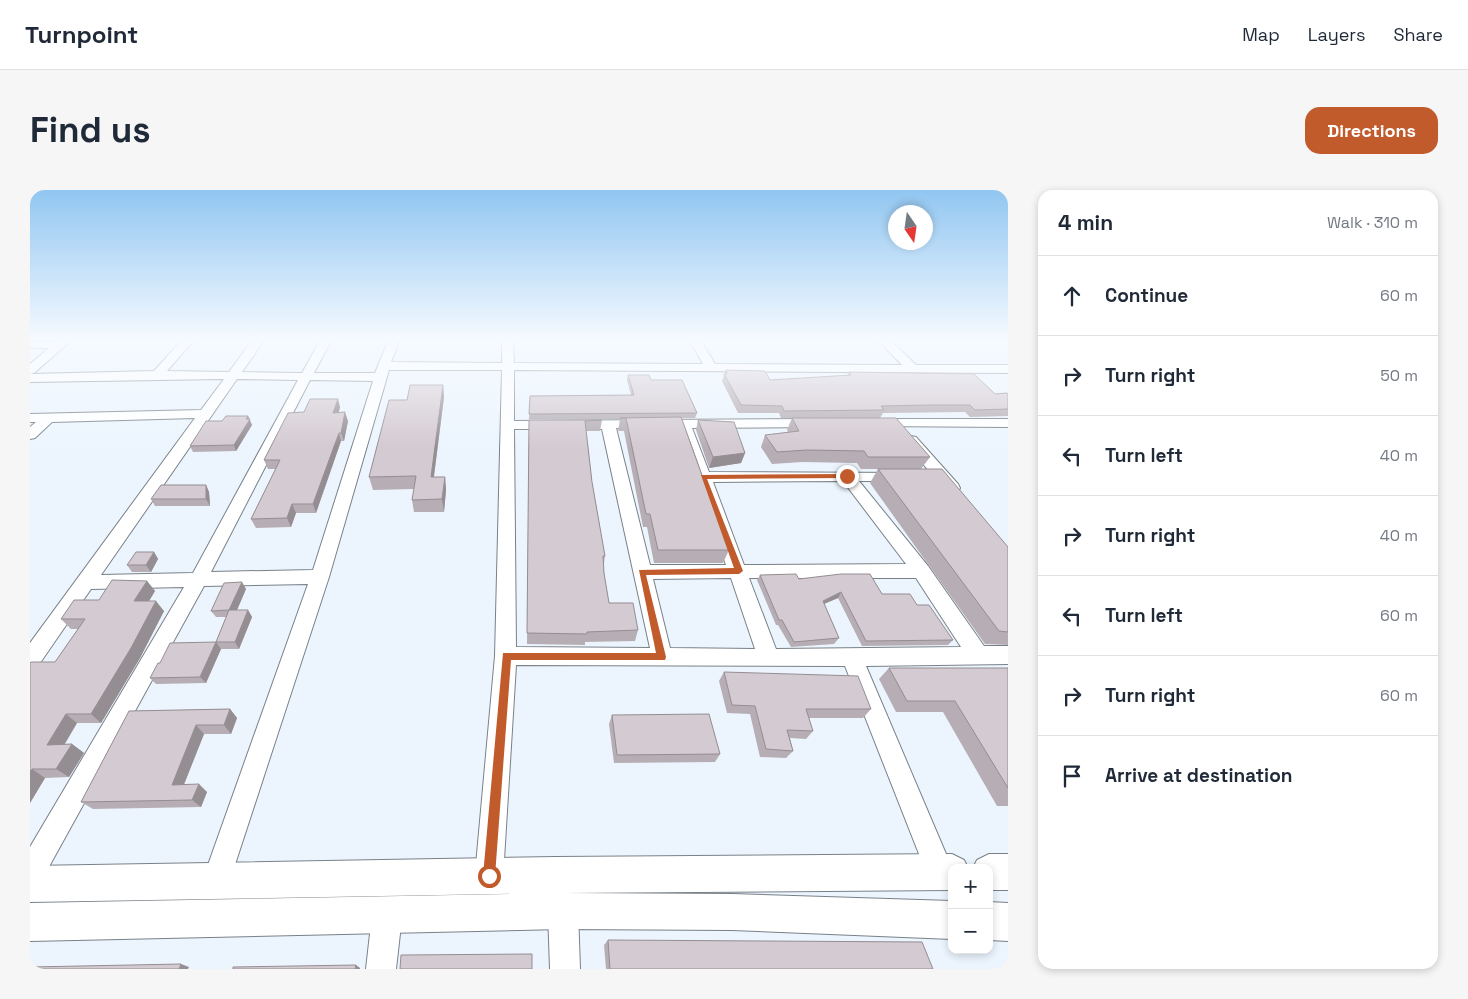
<!DOCTYPE html>
<html lang="en">
<head>
<meta charset="utf-8">
<style>
  :root { --surface:#fff; --page:#f6f6f7; --text:#1f2937; --muted:#747a83; --line:#e0e1e3; --accent:#c15b2b }
  body { margin:0; font-family:"Space Grotesk",sans-serif; background:var(--page); color:var(--text) }
  .controls { position:absolute; right:15px; bottom:15px; display:grid; overflow:hidden; border-radius:10px; box-shadow:0 2px 8px #0003 }
  .controls button { width:45px; height:45px; display:grid; place-items:center; padding:0; border:0; border-bottom:1px solid var(--line); background:var(--surface); color:var(--text); font:25px sans-serif }
  .compass { position:absolute; left:858px; top:15px; width:45px; height:45px; border-radius:50%; background:var(--surface); box-shadow:0 2px 8px #0003; rotate:167deg }
  .stop { position:absolute; width:15px; height:15px; margin:-11px; border:4px solid #c15b2b; border-radius:50%; background:#fff }
  .stop.end { background:#c15b2b; border-color:#fff; box-shadow:0 1px 5px #0008 }
  .list { margin:0; padding:0; list-style:none }
  h2 { display:flex; justify-content:space-between; align-items:center; height:65px; margin:0; padding:0 20px; font-size:21px }
  h2 small { font-size:16px; font-weight:400; color:var(--muted) }
  .list li { display:grid; grid-template-columns:32px 1fr auto; gap:15px; align-items:center; box-sizing:border-box; height:80px; padding:0 20px; border-top:1px solid var(--line) }
  .list b { display:block; font-size:19px; white-space:nowrap }
  .list em { font-size:16px; font-style:normal; color:var(--muted) }
  .icon { flex:none; width:28px; height:28px; fill:none; stroke:currentColor; stroke-width:2; stroke-linecap:round; stroke-linejoin:round }
  .map { position:relative; flex:none; width:978px; height:779px; overflow:hidden; border-radius:15px }
  header { display:flex; align-items:center; gap:30px; box-sizing:border-box; height:70px; padding:0 25px; background:var(--surface); border-bottom:1px solid var(--line) }
  header strong { font-size:24px }
  nav { display:flex; gap:28px; margin-inline-start:auto; font-size:18px }
  .intro { display:flex; align-items:center; justify-content:space-between; box-sizing:border-box; height:120px; padding:0 30px }
  h1 { margin:0; font-size:35px }
  .button { padding:12px 22px; border-radius:15px; background:var(--accent); color:#fff; font-size:18px; font-weight:700 }
  main { display:flex; gap:30px; padding:0 30px }
  aside { flex:1; background:var(--surface); border-radius:15px; box-shadow:0 2px 8px #0003 }
  .map>svg:first-child { display:block }
</style>
</head>
<body>
<header>
<strong>Turnpoint</strong>
<nav><a>Map</a><a>Layers</a><a>Share</a></nav>
</header>
<div class="intro"><h1>Find us</h1><a class="button">Directions</a></div>
<main>
<div class="map">
<svg width="978" height="779" viewBox="0 0 978 779">
  <rect width="100%" height="100%" fill="#ecf5fe"/>
  <g fill="none" stroke-linecap="round" stroke-linejoin="round">
    <defs>
      <g id="minor">
        <path d="M30,149H43L4,183L0,184V174L19,158H0V152H27Z"/>
        <path d="M153,149H165L137,181L199,182L223,149H235L212,182L272,183L291,149H302L284,183H345L359,149H370L361,172L472,173V149H483L484,173L673,174L659,149H670L685,174L872,175L847,149H859L886,175H978V183L484,180V231L785,229L792,233L785,237L662,238L679,282L875,283L878,286L875,289L870,291H829L898,376L954,456H978V474L836,476L922,678L920,692L910,696L900,692L815,476L486,475L473,686L469,696L459,700L449,696L445,686L465,466L472,180H359L299,387L197,699L187,703L177,699L173,689L278,394L174,396L10,693L0,697V657L154,397L61,399L8,476L0,479V453L165,228L22,232L5,248L0,249V237L6,232H0V224L171,220L194,189L0,192V184L124,181ZM207,189L268,190L163,383L71,385ZM280,190L343,191L283,380L181,382ZM586,238H648L696,375H620ZM484,239H572L620,458L486,457ZM813,291L876,374L714,375L683,292ZM701,388L725,459L640,458L623,389ZM719,388H886L931,457L746,459Z"/>
        <path d="M847,229H978V237L842,236L840,233Z"/>
        <path d="M881,246L886,247L928,294L930,298L928,302H916L876,253L874,250L876,247Z"/>
        <path d="M533,706L543,711L548,721L550,779H520L518,721L523,711Z"/>
        <path d="M357,711L367,716L372,726L366,779H336L342,726L347,716Z"/>
      </g>
      <g id="tertiary">
        <path d="M922,664L934,670L938,678H922V700L535,703L702,704L922,711V749L702,740L533,739L0,751V713L531,703L0,712V676L526,667Z"/>
        <path d="M959,664H978V700H959V678H943L947,670Z"/>
        <path d="M959,712L978,713V751L959,750Z"/>
      </g>
    </defs>
    <!-- minor casing -->
    <use href="#minor" stroke="#798188" stroke-width="2"/>
    <!-- tertiary casing -->
    <use href="#tertiary" stroke="#798188" stroke-width="2"/>
    <!-- minor -->
    <use href="#minor" fill="#fff" fill-rule="evenodd"/>
    <!-- tertiary -->
    <use href="#tertiary" fill="#fff" fill-rule="evenodd"/>
  </g>
  <!-- wall -->
  <g fill="#b6aeb4">
    <path d="M696,180L740,190L817,186L819,182L965,204L978,205V226L940,227L935,222L853,223L850,228L900,267L891,279H831L827,273L772,272L742,274L731,257L735,245L758,242L757,240L762,228H751L749,223H708L692,191Z"/>
    <path d="M598,185L621,190L667,223L665,228H652L699,360L693,373H624L617,337H613L594,241H588L590,229H499L500,206L601,205L597,190Z"/>
    <path d="M413,195L414,207L404,287H415L416,300L414,322H384L382,310L384,299L343,300L339,287L377,210Z"/>
    <path d="M310,217L309,222L318,231L314,251H311L286,323H266L261,337L226,338L221,329L246,279H238L234,270L274,222Z"/>
    <path d="M218,226L222,235L206,261L163,262L160,256L192,231Z"/>
    <path d="M499,230H572L570,241H556L562,292L575,366L574,373V383L579,413L608,440L605,451L555,452V455L497,454Z"/>
    <path d="M668,230L715,263L711,273L679,278L666,240Z"/>
    <path d="M848,279L978,357V455L955,454L840,293Z"/>
    <path d="M176,295L179,302L180,316H125L121,309Z"/>
    <path d="M124,362L128,369L121,382H102L97,375Z"/>
    <path d="M730,385L769,389L852,404L887,415L923,450L918,455L832,456L808,408L794,414L809,448L804,454L761,457L748,435H746L727,390Z"/>
    <path d="M117,391L125,401L119,411L134,421L110,468L71,533H47L35,554H42L54,563L39,587L15,588L0,613V473L25,472L48,439H41L31,429L69,410Z"/>
    <path d="M216,399L207,420H218L222,427L209,459H191L176,493L126,494L120,488L130,473L186,452L196,427H186L181,421Z"/>
    <path d="M859,478H978V616H967L913,522H866L849,489Z"/>
    <path d="M694,482L841,519L833,528H779L783,541L776,549L760,548L763,561L756,568L730,567L720,524L697,523L689,491Z"/>
    <path d="M200,519L207,528L201,544H174L154,594L177,602L171,617L63,619L51,612L99,521Z"/>
    <path d="M582,525L690,564L685,572L584,573L579,534Z"/>
    <path d="M578,750L903,779H576L574,755Z"/>
  </g>
  <!-- shaded-wall -->
  <g fill="#948d92">
    <path d="M413,195L414,207L402,300L401,287Z"/>
    <path d="M308,209L310,217L306,231L303,223Z"/>
    <path d="M315,222L318,231L314,251L311,243Z"/>
    <path d="M218,226L222,235L206,261L204,255Z"/>
    <path d="M309,243L311,251L286,323L283,314Z"/>
    <path d="M715,263L711,273L679,278L683,267Z"/>
    <path d="M415,287L416,300L414,322L412,309Z"/>
    <path d="M176,295L179,302L180,316L176,309Z"/>
    <path d="M262,314L266,323L261,337L257,328Z"/>
    <path d="M124,362L128,369L121,382L116,375Z"/>
    <path d="M117,391L125,401L113,421L104,411Z"/>
    <path d="M212,392L216,399L204,427L199,420Z"/>
    <path d="M811,402L808,408L789,416L793,411Z"/>
    <path d="M126,411L134,421L110,468L71,533L61,524Z"/>
    <path d="M218,420L222,427L209,459L205,452Z"/>
    <path d="M186,452L191,459L176,493L170,487Z"/>
    <path d="M200,519L207,528L201,544L194,535Z"/>
    <path d="M36,524L47,533L29,563L17,555Z"/>
    <path d="M166,535L174,544L151,602L142,595Z"/>
    <path d="M42,554L54,563L39,587L26,579Z"/>
    <path d="M2,579L15,588L0,613V582Z"/>
    <path d="M169,594L177,602L171,617L162,610Z"/>
    <path d="M151,774L159,777L158,779H149Z"/>
    <path d="M326,775L330,778V779H325Z"/>
  </g>
  <!-- building -->
  <g fill="#d4cad1" stroke="#948d92">
    <path d="M696,180L735,181L740,190L821,185L819,182L944,184L965,204L977,203L978,205V219L945,220L940,215H898L851,216L854,220L754,221L752,216L711,215L694,184H697Z"/>
    <path d="M598,185H619L621,190H652L667,223L499,224L500,206L604,205Z"/>
    <path d="M380,195H413L401,287H415L412,309L382,310L386,286L339,287L359,210H377Z"/>
    <path d="M280,209H308L303,223L315,222L311,243H309L283,314H262L257,328L221,329L250,270H234L258,223L274,222Z"/>
    <path d="M196,226H218L216,229H220L204,255L160,256L176,231H192Z"/>
    <path d="M651,227L699,360H628L620,324H616L596,228H590Z"/>
    <path d="M762,228H866L900,267H838L834,261L777,260L747,262L735,245L769,241Z"/>
    <path d="M499,230H572L555,231L562,292L575,366H573L574,383L579,413H603L608,440L557,442V444L497,443Z"/>
    <path d="M668,230L704,232L715,263L683,267Z"/>
    <path d="M848,279H912L978,357V442L969,441Z"/>
    <path d="M131,295H176V309H121Z"/>
    <path d="M106,362H124L116,375H97Z"/>
    <path d="M766,384L769,389L811,384H840L852,404H880L887,415H899L923,450L836,451L811,402L793,411L809,448L764,452L752,430H749L730,385Z"/>
    <path d="M82,390L117,391L104,411H126L101,458L61,524H36L17,555L42,554L26,579H2L0,582V473L1,472H25L55,429H31L44,410H69Z"/>
    <path d="M212,392L199,420L181,421L194,393Z"/>
    <path d="M199,420H218L205,452H186Z"/>
    <path d="M186,452L170,487L120,488L128,473H130L140,453Z"/>
    <path d="M859,478H978V598L925,511H877Z"/>
    <path d="M694,482L828,486L841,519H776L783,541L757,540L763,561L736,559L725,516L702,515Z"/>
    <path d="M200,519L194,535H166L142,595L169,594L162,610L51,612L99,521Z"/>
    <path d="M679,524L690,564L587,565L582,525Z"/>
    <path d="M578,750L892,752L903,779H580Z"/>
    <path d="M502,764V779H370L371,765Z"/>
    <path d="M151,774L149,779H0V777Z"/>
    <path d="M326,775L325,779H203V777Z"/>
  </g>
  <!-- sky -->
  <linearGradient id="sky" x2="0" y2="1"><stop stop-color="#91c6f1"/><stop offset="0.58" stop-color="#f6faff"/><stop offset="1" stop-color="#f6faff" stop-opacity="0"/></linearGradient>
  <rect width="978" height="258" fill="url(#sky)"/>
  <!-- route -->
  <path fill="#c15b2b" d="M817,284L820,288L677,289L713,381L709,384L616,385L636,467L635,470H481L465,686L463,690L459,692L455,690L453,686L473,463H626L609,380L704,378L671,285Z"/>
</svg>
<div class="controls">
<button>+</button>
<button>−</button>
</div>
<svg class="compass" viewBox="-18 -18 36 36"><path d="M0-13l5 13h-10z" fill="#e53935"/><path d="M0 13l5-13h-10z" fill="#747a83"/></svg>
<div class="stop" style="left:459px;top:686px"></div>
<div class="stop end" style="left:817px;top:286px"></div>
</div>
<aside>
<h2>4 min<small>Walk · 310 m</small></h2>
<ul class="list">
<li><svg class="icon" aria-label="ahead" viewBox="0 0 24 24"><path d="M12 20V5M6 11l6-6 6 6"/></svg><div><b>Continue</b></div><em>60 m</em></li>
<li><svg class="icon" aria-label="right" viewBox="0 0 24 24"><path d="M7 20v-9h11M14 6l5 5-5 5"/></svg><div><b>Turn right</b></div><em>50 m</em></li>
<li><svg class="icon" aria-label="left" viewBox="0 0 24 24"><path d="M17 20v-9H6M10 6l-5 5 5 5"/></svg><div><b>Turn left</b></div><em>40 m</em></li>
<li><svg class="icon" aria-label="right" viewBox="0 0 24 24"><path d="M7 20v-9h11M14 6l5 5-5 5"/></svg><div><b>Turn right</b></div><em>40 m</em></li>
<li><svg class="icon" aria-label="left" viewBox="0 0 24 24"><path d="M17 20v-9H6M10 6l-5 5 5 5"/></svg><div><b>Turn left</b></div><em>60 m</em></li>
<li><svg class="icon" aria-label="right" viewBox="0 0 24 24"><path d="M7 20v-9h11M14 6l5 5-5 5"/></svg><div><b>Turn right</b></div><em>60 m</em></li>
<li><svg class="icon" aria-label="arrive" viewBox="0 0 24 24"><path d="M6 21V4h12l-3 4 3 4H6"/></svg><div><b>Arrive at destination</b></div></li>
</ul>
</aside>
</main>
</body>
</html>
